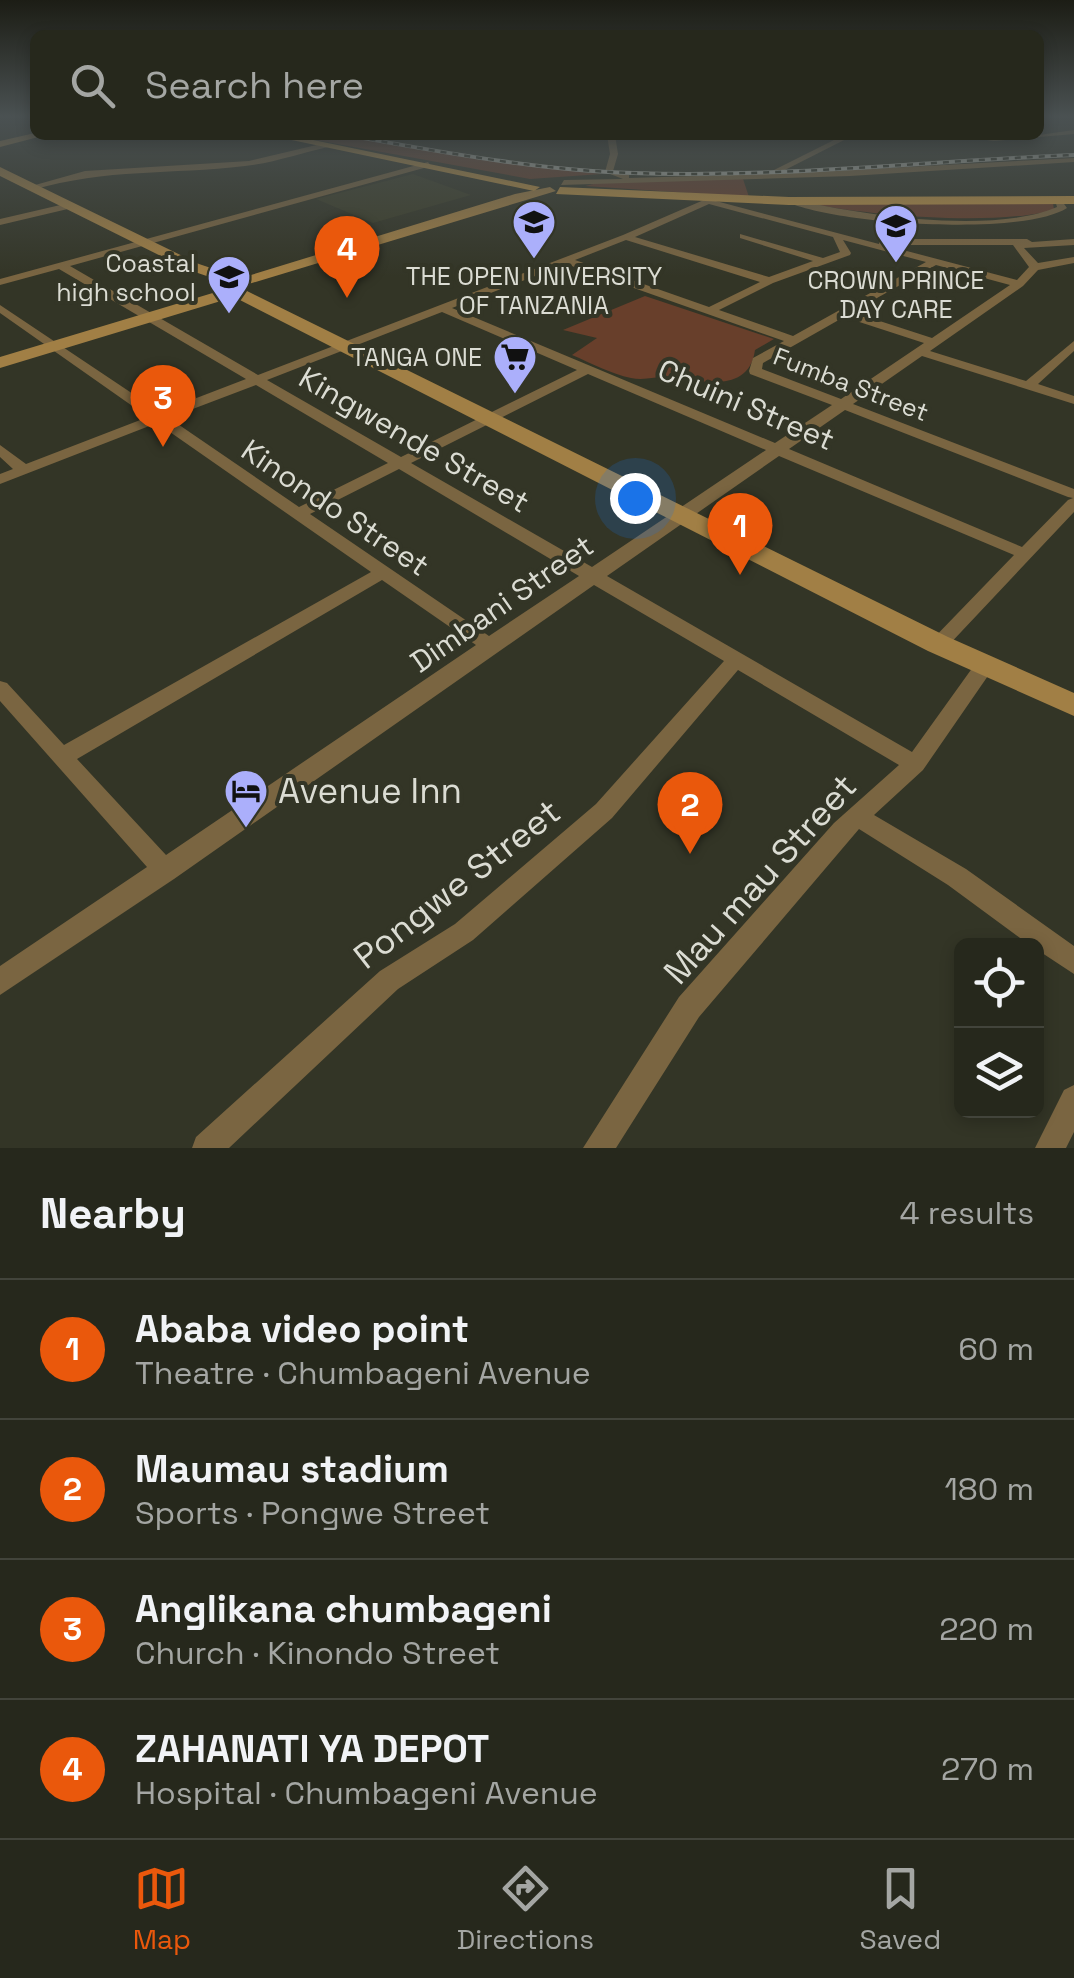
<!DOCTYPE html>
<html lang="en">
<head>
<meta charset="utf-8">
<style>
  :root { --surface:#26281c; --page:#323429; --text:#f1f3f6; --muted:#a4a6a3; --line:#42443b; --accent:#ea580c }
  body { margin:0; font-family:"Space Grotesk",sans-serif; background:var(--page); color:var(--text) }
  .controls { position:absolute; right:30px; bottom:30px; display:grid; overflow:hidden; border-radius:15px; box-shadow:0 5px 15px #0003 }
  .controls button { width:90px; height:90px; display:grid; place-items:center; padding:0; border:0; border-bottom:2px solid var(--line); background:var(--surface); color:var(--text); font:50px sans-serif }
  .you { position:absolute; left:635px; top:498px; width:35px; height:35px; margin:-25px; border:8px solid #fff; border-radius:50%; background:#1a73e8; box-shadow:0 0 0 15px #1a73e833 }
  .badge { display:grid; place-items:center; width:65px; height:65px; border-radius:50%; background:var(--accent); color:#fff; font-size:32px; font-weight:700 }
  .pin { position:absolute; translate:-50% -82px; filter:drop-shadow(0 2px 5px #0008) }
  .pin::after { content:''; position:absolute; top:52px; width:35px; height:30px; background:inherit; clip-path:polygon(0 0,100% 0,50% 100%) }
  .list { margin:0; padding:0; list-style:none }
  h2 { display:flex; justify-content:space-between; align-items:center; height:130px; margin:0; padding:0 40px; font-size:42px }
  h2 small { font-size:32px; font-weight:400; color:var(--muted) }
  .list li { display:grid; grid-template-columns:65px 1fr auto; gap:30px; align-items:center; box-sizing:border-box; height:140px; padding:0 40px; border-top:2px solid var(--line) }
  .list b { display:block; font-size:38px; white-space:nowrap }
  .list p { margin:0; font-size:32px; white-space:nowrap; color:var(--muted) }
  .list em { font-size:32px; font-style:normal; color:var(--muted) }
  .icon { flex:none; width:55px; height:55px; fill:none; stroke:currentColor; stroke-width:2; stroke-linecap:round; stroke-linejoin:round }
  .map { position:relative; flex:none; width:1074px; height:1148px; overflow:hidden }
  .search { position:absolute; background:var(--surface); box-shadow:0 5px 15px #0003; left:30px; right:30px; top:30px; height:110px; display:flex; align-items:center; gap:25px; box-sizing:border-box; padding:0 35px; border-radius:15px; color:var(--muted); font-size:38px }
  .sheet { height:690px; background:var(--surface) }
  nav { display:flex; justify-content:space-around; align-items:center; box-sizing:border-box; height:140px; border-top:2px solid var(--line); background:var(--surface); font-size:28px; color:var(--muted) }
  nav a { display:grid; justify-items:center; gap:5px }
  nav .on { color:var(--accent) }
  .map>svg:first-child { display:block }
</style>
</head>
<body>
<div class="map">
<svg width="1074" height="1148" viewBox="0 0 1074 1148">
  <rect width="100%" height="100%" fill="#333526"/>
  <!-- built -->
  <path fill="#3c3e29" d="M413,174L471,195L373,223L316,199Z"/>
  <!-- green -->
  <g fill="#683f2b">
    <path d="M288,135C393,135 497,165 602,174L530,179Z"/>
    <path d="M743,179L749,197L585,186L605,181Z"/>
    <path d="M1053,203L1054,210C994,226 874,216 812,204Z"/>
    <path d="M645,296L774,339L755,350C749,394 702,381 671,377C658,376 644,381 631,378C611,374 591,363 572,355L597,338L563,330Z"/>
  </g>
  <g fill="none" stroke-linecap="round" stroke-linejoin="round">
    <!-- street -->
    <g fill="#7a6541" fill-rule="evenodd">
      <path d="M1074,130V134L994,141L948,135H1039Z"/>
      <path d="M607,135H615L618,154L613,171L629,175V178L766,174L844,135H854L777,174L1074,158V162L850,176L561,185L564,180L623,179L605,172L610,154Z"/>
      <path d="M325,143L328,147C301,153 273,163 245,166C170,175 108,168 32,190L28,187L85,171L249,161Z"/>
      <path d="M428,162L431,166L70,266L258,375L623,235L713,196L716,201L879,244L880,240L883,239H1027L1032,242L1074,239V245L1024,248L1038,263L1074,257V263L1038,270L1023,286L930,351L1026,381L1074,341V351L1038,384L1074,396V404L922,356L853,404L1074,489V512L945,649H931L928,644L1014,555L779,456L607,576L912,752L978,660H992L995,665L992,670L923,770L874,815L966,869L1074,946V974L1036,949V946H1031L948,885L859,829L699,1017L616,1148H583L679,997L834,823L899,765L738,670L612,818L473,940L398,989L229,1148H192L196,1137L380,971L455,924L596,804L724,661L594,585L174,879L0,995V966L147,867L0,701V681L7,683L64,745L371,572L157,423L0,484V474L13,469L0,457V445L26,464L148,417L0,313V305L160,412L246,379L59,269L0,285V279ZM709,204L833,237L840,252L823,258L740,234V238L813,261L769,277L635,237ZM626,240L760,282L709,307L575,260ZM843,240L926,262L793,336L719,310L773,283L850,255L851,253ZM884,245H1013L1029,267L1017,280ZM566,264L784,341L753,358L749,371L750,374L832,405L775,443L452,308ZM936,265L1010,285L932,338L852,312ZM442,312L577,370L401,457L267,380ZM844,317L924,343L841,399L762,369L763,363ZM588,374L766,450L592,567L411,463ZM256,385L388,463L299,507L169,418ZM845,410L1068,497L1073,498L1068,500L1022,547L789,449ZM399,469L579,576L489,636L310,514ZM382,580L476,645L166,855L77,759Z"/>
      <path d="M1059,197L1067,208C1022,237 832,224 785,201L789,198C857,215 992,235 1057,207L1055,200Z"/>
      <path d="M69,203L72,208L0,225V219Z"/>
      <path d="M1074,1085V1132L1066,1148H1035L1064,1090Z"/>
    </g>
    <!-- secondary -->
    <g fill="#a17f45" fill-rule="evenodd">
      <path d="M35,133L46,135L0,147V141Z"/>
      <path d="M0,167L199,264L241,278L515,194L550,187L556,191L239,287L189,270L0,176Z"/>
      <path d="M226,289H243L948,637L1074,693V716L928,651L234,297L0,368V357Z"/>
    </g>
    <!-- primary -->
    <g fill="#bf9345" fill-rule="evenodd">
      <path d="M268,135H289L540,187L534,191Z"/>
      <path d="M560,187L789,197L1074,196V204L789,205L556,194Z"/>
    </g>
    <defs>
      <path id="rail" d="M346,135C441,152 536,170 633,173C780,178 927,161 1074,155"/>
    </defs>
    <!-- rail casing -->
    <use href="#rail" stroke="#b2b4a9" stroke-width="4"/>
    <!-- rail -->
    <use href="#rail" stroke="#333526" stroke-width="2.5" stroke-dasharray="6" stroke-linecap="butt"/>
  </g>
  <!-- sky -->
  <linearGradient id="sky" x2="0" y2="1"><stop stop-color="#1c1d15"/><stop offset="0.42" stop-color="#4a5152"/><stop offset="1" stop-color="#4a5152" stop-opacity="0"/></linearGradient>
  <rect width="1074" height="277" fill="url(#sky)"/>
  <!-- icons -->
  <defs>
    <symbol id="university-pin" viewBox="-11 -11 22 30"><path d="M0 17L-7.5 6A9.5 9.5 0 1 1 7.5 6Z" fill="#abaffb" stroke="#333526"/><path d="M0-5L7-2L0 1L-7-2ZM-4 1L0 2.5L4 1V4Q0 6-4 4Z" fill="#111"/></symbol>
    <symbol id="school-pin" viewBox="-11 -11 22 30"><path d="M0 17L-7.5 6A9.5 9.5 0 1 1 7.5 6Z" fill="#abaffb" stroke="#333526"/><path d="M0-5L7-2L0 1L-7-2ZM-4 1L0 2.5L4 1V4Q0 6-4 4Z" fill="#111"/></symbol>
    <symbol id="supermarket-pin" viewBox="-11 -11 22 30"><path d="M0 17L-7.5 6A9.5 9.5 0 1 1 7.5 6Z" fill="#abaffb" stroke="#333526"/><path d="M-6-5.5h2.5l.6 2H6L4.5 2H-2.5L-4.4-4H-6ZM-1.5 3.2a1.3 1.3 0 1 0 .1 0ZM3 3.2a1.3 1.3 0 1 0 .1 0Z" fill="#111"/></symbol>
    <symbol id="hotel-pin" viewBox="-11 -11 22 30"><path d="M0 17L-7.5 6A9.5 9.5 0 1 1 7.5 6Z" fill="#abaffb" stroke="#333526"/><path d="M-6-4.5h1.5V1H6V5H4.5V3h-9V5H-6ZM-4 0a1.8 1.8 0 1 1 3.6 0ZM.5 0V-2.5h3Q6-2.5 6 0Z" fill="#111"/></symbol>
  </defs>
  <g fill-rule="evenodd">
    <use href="#university-pin" x="509" y="197" width="50" height="68"/>
    <use href="#school-pin" x="871" y="201" width="50" height="68"/>
    <use href="#school-pin" x="204" y="252" width="50" height="68"/>
    <use href="#supermarket-pin" x="490" y="332" width="50" height="68"/>
    <use href="#hotel-pin" x="221" y="766" width="50" height="68"/>
  </g>
  <g text-anchor="middle" stroke-width="8" stroke-linejoin="round" paint-order="stroke">
    <!-- far-poi labels -->
    <g font-size="25" fill="#dbdcd3" stroke="#333526" text-anchor="end">
      <text x="196" y="272">Coastal<tspan x="196" dy="29">high school</tspan></text>
      <text x="534" y="285" text-anchor="middle">THE OPEN UNIVERSITY<tspan x="534" dy="29">OF TANZANIA</tspan></text>
      <text x="896" y="289" text-anchor="middle">CROWN PRINCE<tspan x="896" dy="29">DAY CARE</tspan></text>
      <text x="482" y="366">TANGA ONE</text>
    </g>
    <!-- far-street labels -->
    <g font-size="25" fill="#dbdcd3" stroke="#333526">
      <text transform="translate(851 384) rotate(21)" y="9">Fumba Street</text>
    </g>
    <!-- street labels -->
    <g font-size="30" fill="#dbdcd3" stroke="#333526">
      <text transform="translate(746 405) rotate(23)" y="10">Chuini Street</text>
      <text transform="translate(414 440) rotate(30)" y="10">Kingwende Street</text>
      <text transform="translate(335 508) rotate(34)" y="10">Kinondo Street</text>
      <text transform="translate(502 604) rotate(-35)" y="10">Dimbani Street</text>
    </g>
    <!-- near-poi labels -->
    <g font-size="35" fill="#dbdcd3" stroke="#333526" text-anchor="start">
      <text x="278" y="803">Avenue Inn</text>
    </g>
    <!-- near-street labels -->
    <g font-size="35" fill="#dbdcd3" stroke="#333526">
      <text transform="translate(760 879) rotate(-48)" y="12">Mau mau Street</text>
      <text transform="translate(457 884) rotate(-38)" y="12">Pongwe Street</text>
    </g>
  </g>
</svg>
<div class="controls">
<button><svg class="icon" aria-label="locate" viewBox="0 0 24 24"><circle cx="12" cy="12" r="6"/><path d="M12 2v4M12 18v4M2 12h4M18 12h4"/></svg></button>
<button><svg class="icon" aria-label="layers" viewBox="0 0 24 24"><path d="M12 4l9 5-9 5-9-5zM3 14l9 5 9-5"/></svg></button>
</div>
<div class="you"></div>
<div class="pin badge" style="left:740px;top:575px">1</div>
<div class="pin badge" style="left:690px;top:854px">2</div>
<div class="pin badge" style="left:163px;top:447px">3</div>
<div class="pin badge" style="left:347px;top:298px">4</div>
<div class="search"><svg class="icon" aria-label="search" viewBox="0 0 24 24"><circle cx="10" cy="10" r="6"/><path d="M15 15l6 6"/></svg>Search here</div>
</div>
<section class="sheet">
<h2>Nearby<small>4 results</small></h2>
<ul class="list">
<li><span class="badge">1</span><div><b>Ababa video point</b><p>Theatre · Chumbageni Avenue</p></div><em>60 m</em></li>
<li><span class="badge">2</span><div><b>Maumau stadium</b><p>Sports · Pongwe Street</p></div><em>180 m</em></li>
<li><span class="badge">3</span><div><b>Anglikana chumbageni</b><p>Church · Kinondo Street</p></div><em>220 m</em></li>
<li><span class="badge">4</span><div><b>ZAHANATI YA DEPOT</b><p>Hospital · Chumbageni Avenue</p></div><em>270 m</em></li>
</ul>
</section>
<nav>
<a class="on"><svg class="icon" aria-label="map" viewBox="0 0 24 24"><path d="M3 6l6-2 6 2 6-2v14l-6 2-6-2-6 2zM9 4v14M15 6v14"/></svg>Map</a>
<a><svg class="icon" aria-label="directions" viewBox="0 0 24 24"><path d="M12 3l9 9-9 9-9-9zM9 14v-3h6M13 9l2 2-2 2"/></svg>Directions</a>
<a><svg class="icon" aria-label="saved" viewBox="0 0 24 24"><path d="M7 4h10v16l-5-4-5 4z"/></svg>Saved</a>
</nav>
</body>
</html>
